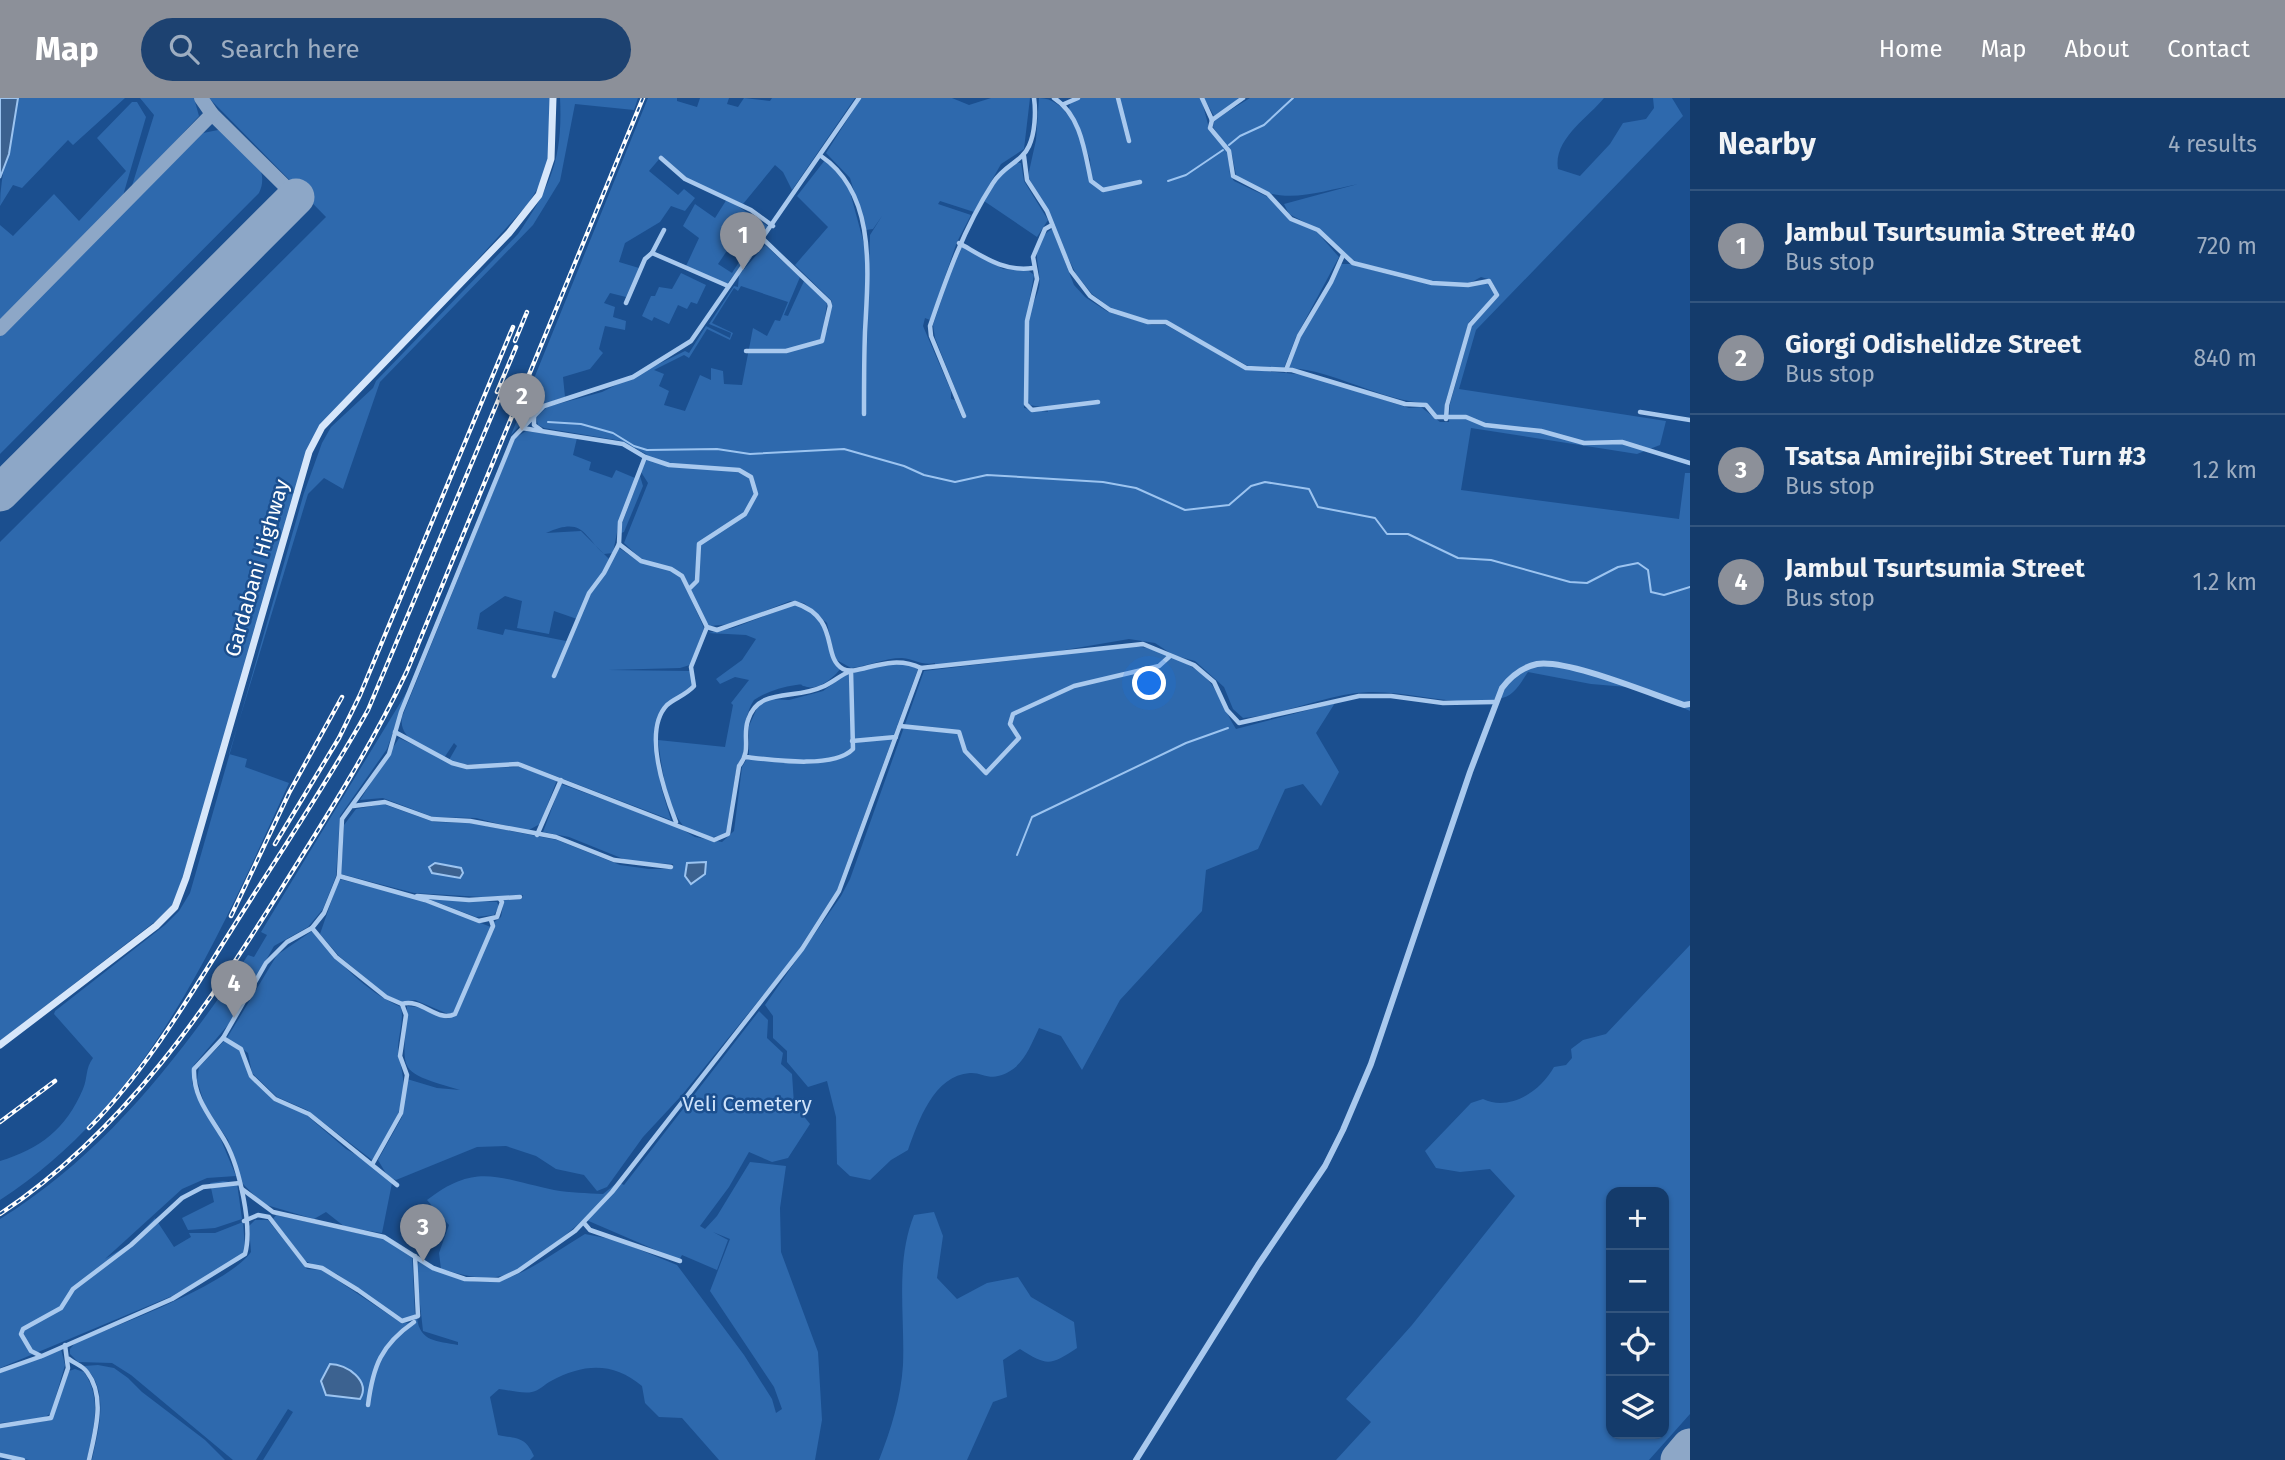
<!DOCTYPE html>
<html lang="en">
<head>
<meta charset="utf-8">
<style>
  :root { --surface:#143b6b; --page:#1d4271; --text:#f1f3f6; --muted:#9dadc1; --line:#33557e; --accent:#8c9099 }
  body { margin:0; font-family:"Fira Sans",sans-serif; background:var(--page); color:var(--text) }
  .controls { position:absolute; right:21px; bottom:21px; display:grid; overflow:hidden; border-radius:14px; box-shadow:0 2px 5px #0004 }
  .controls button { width:63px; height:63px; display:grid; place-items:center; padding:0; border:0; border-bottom:2px solid var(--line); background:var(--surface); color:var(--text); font:35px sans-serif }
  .you { position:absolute; left:1150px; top:586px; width:24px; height:24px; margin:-18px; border:5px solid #fff; border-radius:50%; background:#1a73e8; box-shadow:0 0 0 10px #1a73e833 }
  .badge { display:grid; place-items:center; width:46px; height:46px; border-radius:50%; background:var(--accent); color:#fff; font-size:23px; font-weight:700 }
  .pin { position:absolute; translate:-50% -58px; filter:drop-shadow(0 2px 4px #0008) }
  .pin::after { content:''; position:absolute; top:37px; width:24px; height:21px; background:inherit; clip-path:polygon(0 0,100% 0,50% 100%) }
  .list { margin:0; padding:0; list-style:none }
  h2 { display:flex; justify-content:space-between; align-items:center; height:91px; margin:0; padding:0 28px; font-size:30px }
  h2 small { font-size:23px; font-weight:400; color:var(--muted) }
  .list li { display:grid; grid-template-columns:46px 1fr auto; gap:21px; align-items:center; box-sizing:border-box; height:112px; padding:0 28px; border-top:2px solid var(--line) }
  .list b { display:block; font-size:26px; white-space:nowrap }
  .list p { margin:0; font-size:23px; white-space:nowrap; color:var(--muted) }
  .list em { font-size:23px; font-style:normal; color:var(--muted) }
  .icon { flex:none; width:38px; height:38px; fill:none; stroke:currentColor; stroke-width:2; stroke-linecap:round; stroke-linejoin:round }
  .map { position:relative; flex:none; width:1690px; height:1362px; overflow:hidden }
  header { display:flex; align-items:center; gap:42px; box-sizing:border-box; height:98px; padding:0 35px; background:var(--accent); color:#fff }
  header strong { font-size:33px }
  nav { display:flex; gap:38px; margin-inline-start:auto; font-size:24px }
  .search { width:490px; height:63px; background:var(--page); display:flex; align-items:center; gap:18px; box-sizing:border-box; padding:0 24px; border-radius:38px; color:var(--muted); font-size:26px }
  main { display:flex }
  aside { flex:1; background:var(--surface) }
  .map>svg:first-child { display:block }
</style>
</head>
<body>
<header>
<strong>Map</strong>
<div class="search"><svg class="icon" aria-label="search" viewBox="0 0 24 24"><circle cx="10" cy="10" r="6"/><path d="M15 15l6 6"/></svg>Search here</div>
<nav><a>Home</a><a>Map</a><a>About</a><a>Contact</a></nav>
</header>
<main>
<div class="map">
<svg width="1690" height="1362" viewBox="0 0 1690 1362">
  <rect width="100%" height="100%" fill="#1b4f8f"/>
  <!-- green -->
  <g fill="#2e69ad" fill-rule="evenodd">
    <path d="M18,0H125L73,47L68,42L22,90L13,87L0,108C0,73 13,36 18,0Z"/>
    <path d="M140,0H194L199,18L131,91L154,17Z"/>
    <path d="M209,0H550L548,61L542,83L528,106L431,213L324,323L315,338L180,788L172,807L157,822L0,943V444L326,119Z"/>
    <path d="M560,0H638L634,12L575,6L560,83L533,127L380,284L343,391L324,380L308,396L229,656L247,661L245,669L289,685C219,838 148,1007 0,1102V1063C40,1051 66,1031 83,991C88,979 85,971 93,960L54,916L55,913L165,827L179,813L190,795L304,395L322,345L331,329L373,290L376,283L518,136C551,89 563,59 560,0Z"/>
    <path d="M648,0H677V3L697,9L700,0H729L727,6L738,9L744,0L770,3L772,0H855L792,92L783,74L775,67L743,106L686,80L661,59L649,73L678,97L684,91L695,100L685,113L671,108L660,124L625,145L619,164L639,170L626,199L610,195L604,205L615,209L613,219L626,223L625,232L605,228L599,251L603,255L590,271L563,279L565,299C539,306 528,318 511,337Z"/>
    <path d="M861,0H952L969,7L991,0H1030L1024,51L1001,66L974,114L940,103L938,106L971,117L957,144L930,222L925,220L923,228L951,293V301L955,302L962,320L966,318L935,240L933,227L960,147L1003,171L1029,173L1034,177L1026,221L1024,310L1048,314L1047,310L1029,307C1025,286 1027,237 1030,215C1032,206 1037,198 1039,190C1043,169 1025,147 1052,131L1074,187L1085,199L1108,214L1152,227H1166L1245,271L1306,277L1409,310L1421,309L1440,324H1449L1450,306L1472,227L1499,198L1491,182L1481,179L1468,186L1432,184L1353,163L1318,131L1289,116L1284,106L1358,86C1313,95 1275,111 1236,77L1232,57L1213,29L1214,22L1250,0H1604C1588,20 1553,41 1558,71L1580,78L1610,46L1623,25L1646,21L1654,10L1653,0H1672L1683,18L1476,232L1459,291L1666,323L1660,347L1637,356L1471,330L1461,392L1679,421L1685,375H1690V613L1639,590L1591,586L1528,574C1521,584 1515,597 1502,600C1458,611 1413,593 1369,594C1325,596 1286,617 1243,620L1233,611L1224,589L1195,563L1173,557L1155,545L1129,541L1047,555L935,568V565C922,568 915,561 902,560C884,560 869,568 851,570L835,561L827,525L804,505L790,503L731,526L710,528L705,524L682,475L641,461L624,445L648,385L641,374L646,356L622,343L544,330L538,327L536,319L547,309L602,294L685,253L689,255L706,228L730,240L731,235L709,226L734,188L738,189L739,177L765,147L800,179L784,217L788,218L804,183L827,205L823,233H827L832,203L795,167L828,129L797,98L825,62L847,83L866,153L865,317L870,137L882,118L873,131L866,132L850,80L826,55ZM741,188L788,204L780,223L775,222L767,238L753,230L742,287L724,286L723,273L711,270V282L700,277L685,313L664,307L669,293L659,288L664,276L654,272L684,257L689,260L707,231L730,242L733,235L712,225L734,190L738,193Z"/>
    <path d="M1039,0C1066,0 1081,36 1086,60C1088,70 1086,78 1092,86L1090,61L1069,11L1070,5L1081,0H1116L1127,44L1119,0H1201L1209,30L1228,55L1230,77L1234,83L1274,102L1289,122L1316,133L1339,159L1296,239L1284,270L1248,268L1165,222H1148L1112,211L1092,196L1076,176L1028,78L1036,42Z"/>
    <path d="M1204,0H1241L1214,18Z"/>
    <path d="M132,4H137L146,19L122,101L0,222V127L13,138L54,96L79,123L126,73L97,40Z"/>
    <path d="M218,32L225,33C243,51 272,68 259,95L0,356V238L203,35Z"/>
    <path d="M1015,64L1021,65L1024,83L1048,122L1037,139L984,103L1001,76Z"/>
    <path d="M727,101L769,129L727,186L686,168L699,140L683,128L695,106L715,120ZM739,135L752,144L732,175L718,166Z"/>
    <path d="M1339,166H1351C1396,178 1441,195 1487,185L1495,197L1469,224L1445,306V318L1437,317L1426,305C1383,304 1322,267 1288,271L1301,238Z"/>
    <path d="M681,175L706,187L697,206L691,204L687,211L678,207L669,226L654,219L652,223L642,218L651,198H655L659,189L672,191Z"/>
    <path d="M526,333L577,340L573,357L591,364L589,372L612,380L616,372L635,380L619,424L613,455L604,456C583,437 583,418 546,435L581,433L609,461L604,474L588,493L577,521L554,513L549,536L517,530L522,503L505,498L480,515L477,531L503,537L505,531L566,543L555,579L590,495L619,450L640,464L671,472L681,479L704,530L690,567L680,570L608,572L691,573L693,587L665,607L654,640L661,689L671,722L524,666H457L449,662L457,648L454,645L444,660C427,650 398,643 402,619L515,340Z"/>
    <path d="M640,378L643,388L624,434L621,435V428Z"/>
    <path d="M794,507C834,514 820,552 840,571C834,580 818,592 807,589C797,587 806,586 796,587C781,589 766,594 754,602C738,627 752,649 737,667L726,735C671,760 663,677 658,642L725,649L733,607L731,605L749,582L735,579L720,586L716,581L742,562L756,541L746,537L708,535L733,530Z"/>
    <path d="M1133,548C1157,549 1198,567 1212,587C1221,600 1227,617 1236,631L1335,605L1316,635L1339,674L1321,708L1303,686L1285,691L1258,751L1206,772L1202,813L1120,902L1082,972L1061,938L1039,930C1029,951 1022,972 998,978C989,981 979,974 970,975C934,977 918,1024 908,1052L891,1062L870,1082L850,1078L837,1066L836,1019L827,983L808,989L787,964V953L773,940V918L765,907L841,798L850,781L924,573Z"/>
    <path d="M905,565L918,571L837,792L794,859L682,997L643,1039L607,1089L597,1093L584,1077L556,1071L536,1058L506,1048L477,1049L396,1082L388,1079L378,1062L402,1019L407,981L437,990L460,992C391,972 405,974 407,908L425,910L447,921L457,917L494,824L501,819L504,802L522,801L523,797L482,799L414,795L341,776L344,727L356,711L383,706L434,724L470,725L557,742L620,767L649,771H673V766L631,764L569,739L543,734L561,686L676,728L695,739L722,744L734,733L742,669L749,657V628L758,608L770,601L789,602L823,593L846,576L887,566Z"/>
    <path d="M408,592L387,651L340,718L336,778L323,811L308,829L274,848L233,921L194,967L192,984L196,997L219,1037L236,1078L207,1080L182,1091L105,1161L130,1146L155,1120L174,1149L191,1139L189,1135H215L243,1124L245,1149L243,1157L172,1198L0,1270V1121C104,1057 181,958 248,857L254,859L267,837L261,834Z"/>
    <path d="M399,640L463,670L520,669L557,682L540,726L527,733L476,720L433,719L383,700L360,702Z"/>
    <path d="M339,781L418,801L491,829L455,914L448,916L415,902L401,904L386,897L339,858L320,836Z"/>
    <path d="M426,800L497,804L499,809L494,817L476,819Z"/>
    <path d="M312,833C336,862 366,894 401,909C404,922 399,935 398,948C398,959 402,969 403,980C406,1011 389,1038 372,1062L307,1012L277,999L252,975L248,955L227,940L277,857Z"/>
    <path d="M1690,847V1316L1649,1362H1336L1371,1324L1346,1301L1412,1227L1515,1098L1490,1071L1460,1074L1436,1070L1425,1053L1471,1005L1483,1001C1509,1014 1540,994 1554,969L1566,967L1572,960L1571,951L1583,942L1606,936ZM1611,1094H1664V1336H1611Z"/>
    <path d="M759,913L768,922L767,940L783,955L781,966L792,976L794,1006L810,1026L788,1060L772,1064L749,1054L729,1089L700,1128L705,1131L717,1118L750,1064L786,1068L780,1110L781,1154L818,1254L822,1322L815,1362H719L682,1320L659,1319L645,1305L642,1288C614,1264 584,1265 551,1283C545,1286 539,1293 532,1294C523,1296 509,1292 499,1291L490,1299L498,1337C517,1341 525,1338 534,1358L530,1362H263L293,1314L288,1311L256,1362H233L131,1277L112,1265L78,1264L70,1256V1251L75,1245C117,1227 226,1188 251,1154L249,1128L255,1122H268L307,1171L322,1172L400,1224L409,1225L417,1220C420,1244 437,1243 458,1247V1244L423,1233L416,1170L419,1164C496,1205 519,1176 585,1136L616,1142L677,1167L744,1257L772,1301L776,1315L782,1311L774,1289L710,1193L730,1141L713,1134L728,1142L717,1172L682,1157L679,1162L584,1121C568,1136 522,1173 501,1178C481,1183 460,1176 441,1171L439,1155L449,1127L427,1102C477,1063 499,1081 554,1092C570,1095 587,1095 603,1096L618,1084L624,1087ZM335,1266L347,1272L360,1301L350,1300Z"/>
    <path d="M224,943L242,954L249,979L274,1003L304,1015L346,1051L372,1066L392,1085L382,1135L345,1129L326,1114L314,1121L263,1106L243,1086L228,1042L205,1008L197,982L199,969Z"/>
    <path d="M223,1083L237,1085L242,1121L215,1130L188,1132L182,1120L214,1104L210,1085Z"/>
    <path d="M934,1114L943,1138L937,1180L957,1201L987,1185L1018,1179L1031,1199L1074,1224L1077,1250C1050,1268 1047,1268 1020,1251L1003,1262L1007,1299L993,1304L967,1362H879C891,1332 901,1299 903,1267C905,1217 895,1165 914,1117Z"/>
    <path d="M276,1117L388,1142L412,1157L415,1218L402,1222L337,1176L305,1163L273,1121Z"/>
    <path d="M61,1251L65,1267L51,1315L44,1320L0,1325V1275Z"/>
    <path d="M98,1267L114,1270L128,1280L142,1294L205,1342L225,1362H92C98,1333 111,1292 84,1268Z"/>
    <path d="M75,1271L84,1274C103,1302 93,1331 87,1362H29L0,1356V1329L52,1322L69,1273Z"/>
  </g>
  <!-- water -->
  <g fill="#3c6290" stroke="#9cc4f0" stroke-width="2">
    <path d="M0,0H18L9,56L0,80Z"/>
    <path d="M706,764L705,776L691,786L685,778L687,765Z"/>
    <path d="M435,765L461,770L463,775L460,780L432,775L429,769Z"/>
    <path d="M330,1266C347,1266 371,1283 360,1301L326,1297L321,1283Z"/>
  </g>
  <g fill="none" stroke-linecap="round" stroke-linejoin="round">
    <!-- stream -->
    <g stroke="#9cc4f0" stroke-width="2">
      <path d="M1229,47L1240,38L1264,27L1293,0"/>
      <path d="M1168,83L1186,77L1223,52"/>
      <path d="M548,324L581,326L613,335L634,348L647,352L717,351L750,356L844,351L904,368L924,377L955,384L987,377L1103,384L1136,390L1185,412L1229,407L1251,388L1265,384L1309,391L1318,409L1375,420L1387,436H1408L1458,460L1491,462L1570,484L1587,485L1618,469L1638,465L1648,472L1651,494L1664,497L1690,489"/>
      <path d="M1017,757L1032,719L1186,645L1228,630"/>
    </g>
    <!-- taxiway -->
    <g stroke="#8da7c7" stroke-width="14">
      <path d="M201,0L212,16L296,99"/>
      <path d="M0,231L212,16"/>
    </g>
    <!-- runway -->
    <g stroke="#8da7c7" stroke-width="37">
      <path d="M0,395L296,99"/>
      <path d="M1679,1362L1690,1349"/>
    </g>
    <!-- minor -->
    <g stroke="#a9c9ee" stroke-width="4.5">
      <path d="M1054,0C1081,17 1085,55 1091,83L1103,92L1140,84"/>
      <path d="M1118,0L1129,43"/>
      <path d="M1202,0L1212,22"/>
      <path d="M1064,6L1078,0"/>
      <path d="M1212,22L1210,30L1229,53L1233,78L1268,96L1291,121L1318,132L1353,165L1432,185L1468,187L1489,183L1497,197L1470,227L1447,307L1446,321"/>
      <path d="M1212,22L1243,0"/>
      <path d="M821,58C877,96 868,175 865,234C864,261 864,288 864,316"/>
      <path d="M1024,58L1027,82L1047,113L1071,173L1090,198L1110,212L1148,224H1166L1246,270L1292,272L1405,306L1426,307L1436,319H1466L1485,327L1541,333L1584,345L1622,344L1690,365"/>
      <path d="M661,60L685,81L751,112L773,128"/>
      <path d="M1052,127L1045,131L1033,159L1037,181L1027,223L1026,306L1032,312L1098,304"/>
      <path d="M959,145C984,159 1003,174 1033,170"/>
      <path d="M652,155L728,188"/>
      <path d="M626,205L645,161L652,155L664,132"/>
      <path d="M746,253H786L822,243L830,208L829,204L763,141"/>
      <path d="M1286,272L1299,238L1331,184L1343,157"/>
      <path d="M1640,314L1690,322"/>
      <path d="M534,317V327L541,332"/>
      <path d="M964,318L931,238L930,228C947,178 964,130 993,85C1004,67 1022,64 1029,48C1035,35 1036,14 1034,0"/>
      <path d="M522,330L623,346L645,359L669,367L739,372L751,379L756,396L745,416L699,446L697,483L690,490"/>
      <path d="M619,446L641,463L671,471L682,478L707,529L691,569L694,588C686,597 675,600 667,607C642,633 665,696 676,724"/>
      <path d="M707,529L717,532L795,505C841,520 821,559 843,571C858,579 888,554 921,570"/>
      <path d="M554,578L589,495L604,475L619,446L620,424L645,359"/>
      <path d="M900,628L959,634L965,653L986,675L1019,640L1010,626L1013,616L1074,588L1159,568L1170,558"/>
      <path d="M395,634L452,665L467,669L518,666L714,742L728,736L739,668C752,652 742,639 748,622C758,589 795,602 822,589C832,585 840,577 851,573L853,651C834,671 772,662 746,659"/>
      <path d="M852,643L896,639"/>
      <path d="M353,708L385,704L432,721L470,723L556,739L614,762L671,769"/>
      <path d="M537,737L561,682"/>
      <path d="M339,778L425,802L479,823L497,819L502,804L500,801"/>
      <path d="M417,798L469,802L520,799"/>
      <path d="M312,830L336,859L386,899L402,906L406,917L400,958L407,977L401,1015L373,1065"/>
      <path d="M402,906C422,900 437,925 455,916L493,828L491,822"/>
      <path d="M223,940L241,951L251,978L275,1001L309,1016L397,1087"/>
      <path d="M242,1091L273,1114L384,1139L433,1170L465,1181L499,1182L518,1173L575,1133L612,1094L802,851L839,793L921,570L1143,546L1194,567L1214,584L1227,612L1239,625L1359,598H1391L1443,605L1494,604"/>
      <path d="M244,1123L258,1117L269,1119L306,1167L322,1170L358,1192L402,1223L418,1218L415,1158"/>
      <path d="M584,1125L590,1132L680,1163"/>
      <path d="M41,1258L31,1253L21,1236L23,1231L61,1210L73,1191L131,1147L182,1100L203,1089L240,1085"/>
      <path d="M69,1261C75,1266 82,1267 87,1274C106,1299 95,1334 89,1362"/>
      <path d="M0,1273L42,1258L172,1201L245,1156C253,1129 239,1069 226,1045C212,1020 193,1001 194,971L223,940L266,865L287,844L312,830L324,815L339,778L342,721L389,656L401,614L513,340L544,308L633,279L691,243L859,0"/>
      <path d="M368,1307C373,1268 381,1247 414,1224"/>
      <path d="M0,1328L51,1320L68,1270L65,1247"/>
      <path d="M0,1357L23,1362"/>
    </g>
    <!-- tertiary -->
    <path stroke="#a9c9ee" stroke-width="6" d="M1136,1362L1258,1167L1325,1068L1343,1032L1371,966L1470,674L1502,590C1511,578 1523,569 1537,566C1567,561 1651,596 1684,607L1690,606"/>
    <!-- secondary -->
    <path stroke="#d6e6fa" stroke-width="7" d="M0,947L156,828L175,809L186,780L309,354L322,329L509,135L539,97L551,61L553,0"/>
    <defs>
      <g id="rail">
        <path d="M515,243L527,214"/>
        <path d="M497,294L516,249"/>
        <path d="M275,746L339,640L360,597L513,229"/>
        <path d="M231,818L289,695L342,599"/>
        <path d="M0,1024L55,983"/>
        <path d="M89,1030C146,973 189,899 232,831C278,758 326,687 368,612L505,286"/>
        <path d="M0,1116C125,1033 207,910 285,785C329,715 372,647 407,573L643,0"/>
      </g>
    </defs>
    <!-- rail casing -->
    <use href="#rail" stroke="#fff" stroke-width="4.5"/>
    <!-- rail -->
    <use href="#rail" stroke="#1b4f8f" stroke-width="2" stroke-dasharray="5" stroke-linecap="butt"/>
  </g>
  <g text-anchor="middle" stroke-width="5" stroke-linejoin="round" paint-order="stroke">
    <!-- street labels -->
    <g font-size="21" fill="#fff" stroke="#1b4f8f">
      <text transform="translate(257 470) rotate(-74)" y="7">Gardabani Highway</text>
    </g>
    <!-- park labels -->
    <g font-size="21" fill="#cfe3fa" stroke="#1b4f8f">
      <text x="747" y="1013">Veli Cemetery</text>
    </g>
  </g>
</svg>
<div class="controls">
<button>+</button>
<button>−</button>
<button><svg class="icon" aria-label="locate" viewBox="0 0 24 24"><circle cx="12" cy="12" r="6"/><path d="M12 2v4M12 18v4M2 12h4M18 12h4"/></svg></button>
<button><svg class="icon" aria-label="layers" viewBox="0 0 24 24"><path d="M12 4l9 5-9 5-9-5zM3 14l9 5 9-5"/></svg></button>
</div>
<div class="you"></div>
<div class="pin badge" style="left:743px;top:172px">1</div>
<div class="pin badge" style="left:522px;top:333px">2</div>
<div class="pin badge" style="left:423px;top:1164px">3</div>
<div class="pin badge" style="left:234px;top:920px">4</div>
</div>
<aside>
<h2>Nearby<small>4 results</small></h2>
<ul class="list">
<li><span class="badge">1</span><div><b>Jambul Tsurtsumia Street #40</b><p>Bus stop</p></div><em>720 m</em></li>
<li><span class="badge">2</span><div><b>Giorgi Odishelidze Street</b><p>Bus stop</p></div><em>840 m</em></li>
<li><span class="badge">3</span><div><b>Tsatsa Amirejibi Street Turn #3</b><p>Bus stop</p></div><em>1.2 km</em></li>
<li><span class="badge">4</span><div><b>Jambul Tsurtsumia Street</b><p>Bus stop</p></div><em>1.2 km</em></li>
</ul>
</aside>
</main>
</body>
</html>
